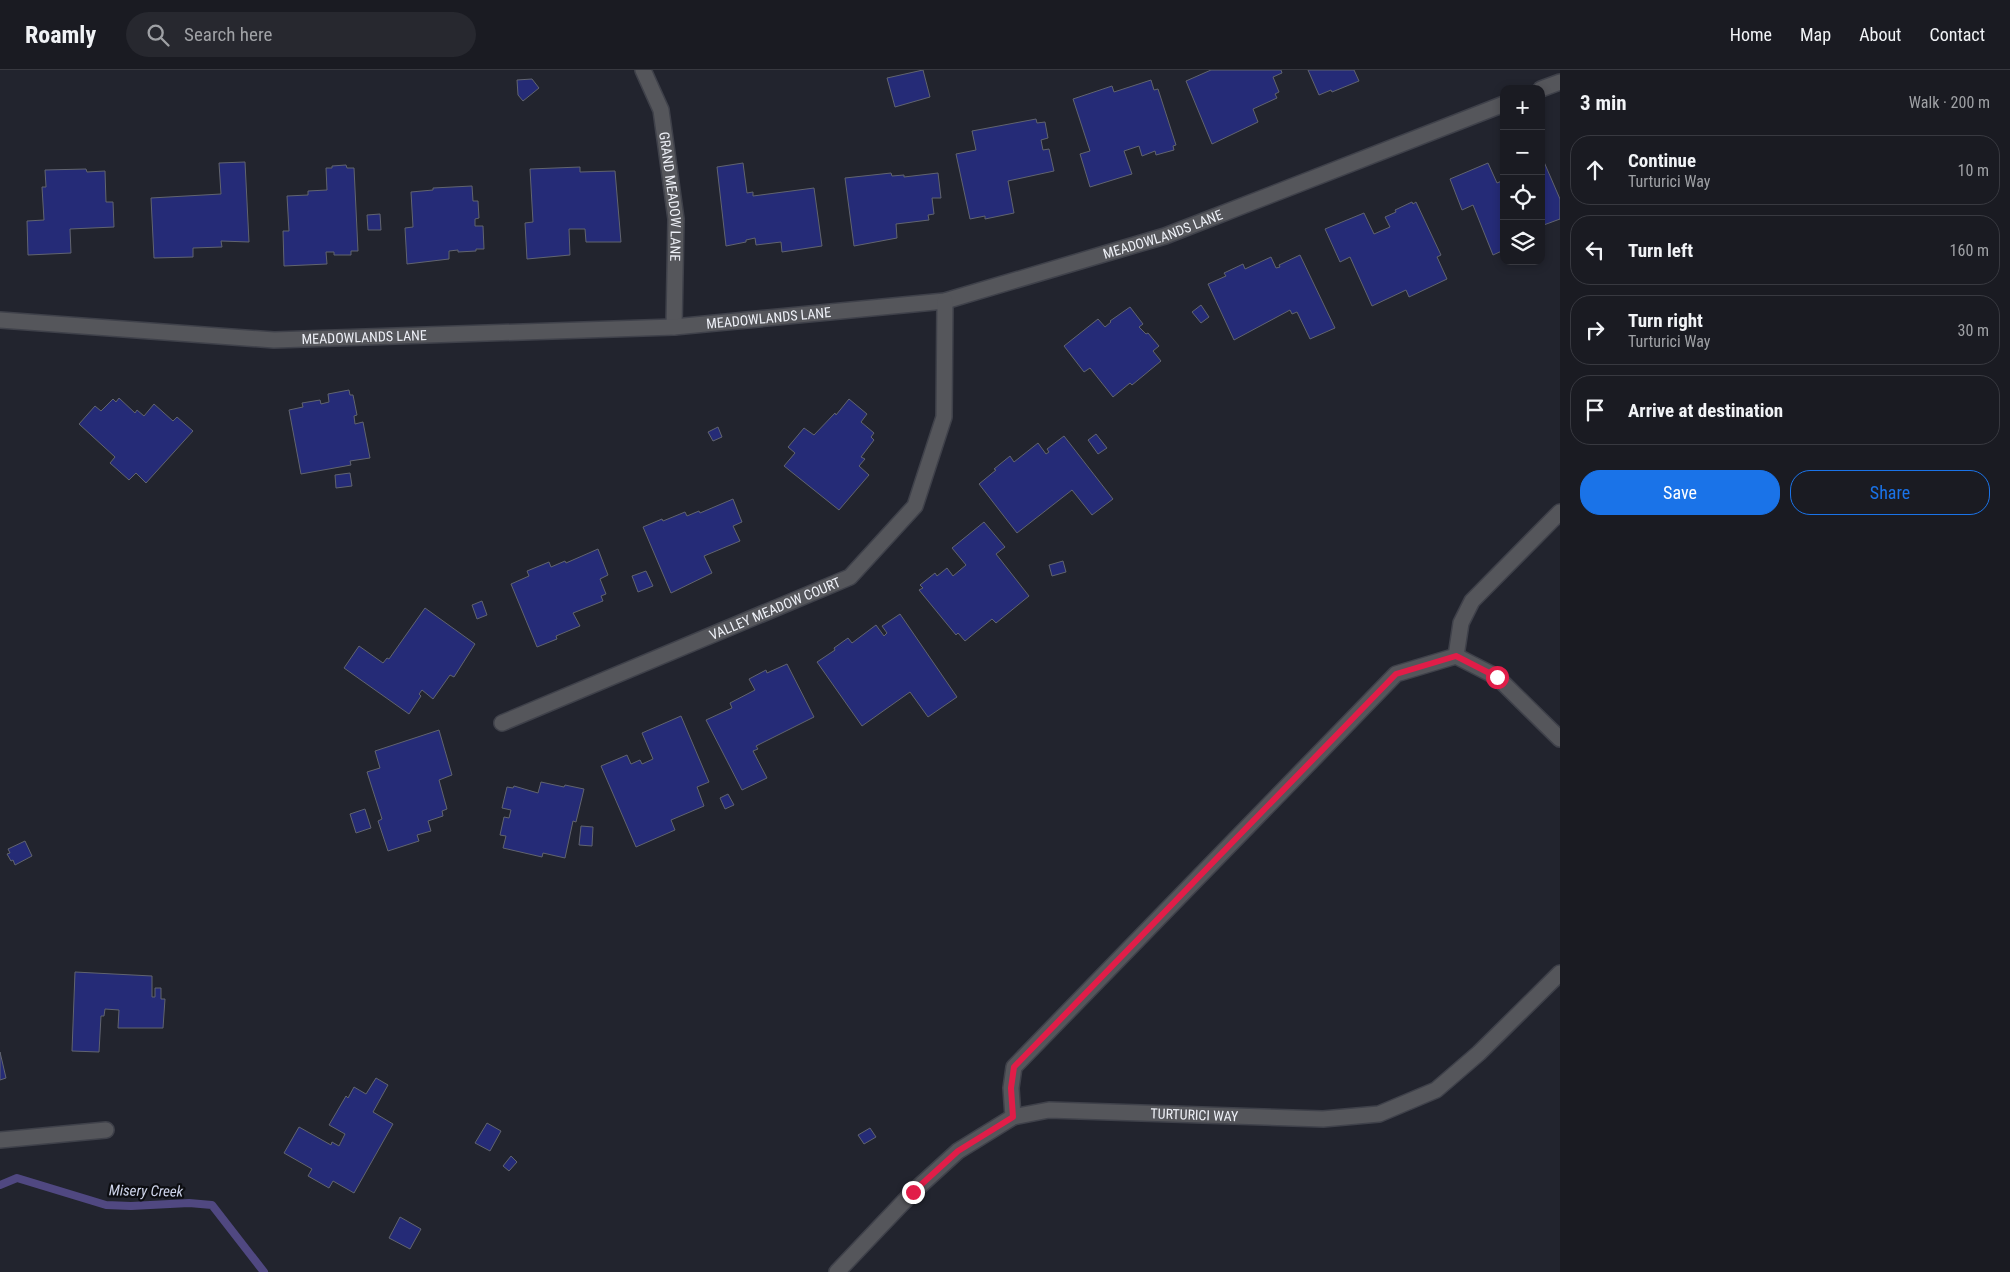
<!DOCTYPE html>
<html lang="en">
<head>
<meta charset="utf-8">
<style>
  :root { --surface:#1a1b22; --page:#27282f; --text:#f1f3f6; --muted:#9fa1a5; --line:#383940; --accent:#1a73e8 }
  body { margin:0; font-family:"Roboto Condensed",sans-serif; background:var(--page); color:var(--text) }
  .controls { position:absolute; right:15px; top:15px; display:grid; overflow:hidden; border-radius:10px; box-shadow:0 2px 8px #0003 }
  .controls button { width:45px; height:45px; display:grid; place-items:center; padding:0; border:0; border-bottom:1px solid var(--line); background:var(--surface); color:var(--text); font:25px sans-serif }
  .stop { position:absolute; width:15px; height:15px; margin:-11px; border:4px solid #e11d48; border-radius:50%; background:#fff }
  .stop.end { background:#e11d48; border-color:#fff; box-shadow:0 1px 5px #0008 }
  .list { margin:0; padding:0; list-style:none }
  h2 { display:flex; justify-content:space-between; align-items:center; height:65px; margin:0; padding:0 20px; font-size:21px }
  h2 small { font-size:16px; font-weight:400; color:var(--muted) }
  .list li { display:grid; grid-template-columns:32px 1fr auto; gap:15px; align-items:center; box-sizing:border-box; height:70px; margin:0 10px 10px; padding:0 10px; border:1px solid var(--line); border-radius:20px }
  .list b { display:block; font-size:19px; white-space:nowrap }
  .list p { margin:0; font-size:16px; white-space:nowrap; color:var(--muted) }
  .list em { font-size:16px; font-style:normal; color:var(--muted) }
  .actions { display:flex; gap:10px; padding:15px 20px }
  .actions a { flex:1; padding:11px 0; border:1px solid var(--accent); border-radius:20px; text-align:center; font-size:18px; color:var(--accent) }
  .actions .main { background:var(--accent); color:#fff }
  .icon { flex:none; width:28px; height:28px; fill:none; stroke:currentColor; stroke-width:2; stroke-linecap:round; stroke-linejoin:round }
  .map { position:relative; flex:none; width:1560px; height:1202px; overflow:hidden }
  header { display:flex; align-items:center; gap:30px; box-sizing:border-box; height:70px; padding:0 25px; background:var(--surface); border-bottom:1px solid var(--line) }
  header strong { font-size:24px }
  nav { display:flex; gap:28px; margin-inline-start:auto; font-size:18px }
  .search { width:350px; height:45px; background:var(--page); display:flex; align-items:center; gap:12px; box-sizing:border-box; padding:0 18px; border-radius:28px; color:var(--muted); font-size:19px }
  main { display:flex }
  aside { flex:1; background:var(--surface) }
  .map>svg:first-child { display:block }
</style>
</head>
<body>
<header>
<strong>Roamly</strong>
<div class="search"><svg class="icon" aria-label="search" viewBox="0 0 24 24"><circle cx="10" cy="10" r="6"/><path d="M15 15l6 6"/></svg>Search here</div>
<nav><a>Home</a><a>Map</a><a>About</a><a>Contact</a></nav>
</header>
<main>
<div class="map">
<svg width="1560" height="1202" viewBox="0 0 1560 1202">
  <rect width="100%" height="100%" fill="#22242e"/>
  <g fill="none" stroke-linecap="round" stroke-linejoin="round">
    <!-- stream -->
    <path stroke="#504881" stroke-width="8" d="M0,1115L17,1108L106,1135L131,1136L189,1133L212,1135L264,1202"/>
  </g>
  <!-- building -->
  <g fill="#252b77" stroke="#61646f">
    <path d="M923,0L930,27L895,37L887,8Z"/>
    <path d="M1211,0H1281L1282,3L1273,7L1279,22L1275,24L1277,28L1253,39L1258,52L1212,74L1186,11Z"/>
    <path d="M1308,0H1354L1359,11L1332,22L1331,20L1319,25Z"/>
    <path d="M532,9L539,18L523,31L518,25L517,10Z"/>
    <path d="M1151,10L1154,20L1158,19L1176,75L1173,76L1174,80L1156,85L1155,81L1142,86L1139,76L1124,81L1132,104L1090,117L1080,84L1090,81L1073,29L1112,16L1114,22Z"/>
    <path d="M1036,49L1037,53L1045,52L1048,68L1041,70L1043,80L1049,79L1054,101L1008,111L1014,143L985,149V146L970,149L956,84L976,80L972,61Z"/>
    <path d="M1541,85L1560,129V149L1541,156Z"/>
    <path d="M245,92L249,172L221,171L222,177L193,178V187L154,188L151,128L221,124L219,93Z"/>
    <path d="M743,93L747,123L753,122V126L814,118L822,176L782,182L781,172L756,175L755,168L746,170V172L726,176L717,97Z"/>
    <path d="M1488,93L1497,113L1504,110V180L1493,185L1473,135L1462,140L1450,109Z"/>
    <path d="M346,95L347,98H354L358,181H351V185H334V182H326L327,194L284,196L283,161H289L287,126L308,125V121L327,120L326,98H332V96Z"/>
    <path d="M580,97V102L615,101L621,172H586L585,159H569L570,185L527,189L525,153L533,152L530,99Z"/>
    <path d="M86,99L87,102L105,101L106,132H113L114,157L70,159L71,183L28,185L27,151L44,150L42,117H46L45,100Z"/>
    <path d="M891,103L892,106L904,105V107L938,103L941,128H932L934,144L928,145L929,150L896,154L897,168L854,176L845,108Z"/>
    <path d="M472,116L473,131H478L479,148L475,149V156H483L484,179H476V181L458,182V180L449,181V189L407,194L405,158L413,157L411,122L433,120V118Z"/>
    <path d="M1412,132L1413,134L1416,132L1441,185L1437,187L1447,209L1409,227L1406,220L1372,236L1350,187L1340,192L1325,159L1364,143L1374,164L1390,157L1385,147L1396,142L1395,140Z"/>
    <path d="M380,144L381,160H368L367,145Z"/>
    <path d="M1300,185L1335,258L1310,269L1297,242L1292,244L1290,240L1234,270L1208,214L1226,206L1224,203L1243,194L1245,199L1271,187L1276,198L1280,197L1279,195Z"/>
    <path d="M1201,235L1209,247L1201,253L1192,242Z"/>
    <path d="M1130,237L1143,254L1139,257L1146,264L1148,263L1159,276L1153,281L1161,291L1132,315L1130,313L1113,327L1090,298L1084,302L1064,276L1098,249L1105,257L1111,252L1110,251Z"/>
    <path d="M349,320L350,325H353L357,345L354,346L355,354L363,352L370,388L350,391L351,395L301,404L289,340L303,337L302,333L320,330L321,334L329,332L328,324Z"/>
    <path d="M119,328L135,343L137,340L144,346L154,334L173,351L177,347L193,361L146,413L136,403L129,410L110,393L115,387L79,354L95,336L101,341L113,329L116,332Z"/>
    <path d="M849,329L867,344L861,352L874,363L871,367L874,370L861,387L865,389L859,396L869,405L839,440L784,396L795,383L788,377L804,358L814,365L835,343L836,345Z"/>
    <path d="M718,357L722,367L713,371L708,362Z"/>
    <path d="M1096,364L1107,378L1098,384L1088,370Z"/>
    <path d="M1064,366L1113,429L1092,445L1072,420L1017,463L979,414L996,400L994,399L1010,386L1014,392L1038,373L1046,384L1049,382L1047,379Z"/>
    <path d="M350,403L352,416L336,418L335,405Z"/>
    <path d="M733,429L742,452L733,456L740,471L704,486L712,503L671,523L643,457L662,449L663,451L685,442L687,446L699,441L700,443Z"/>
    <path d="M984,452L1005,477L996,484L1029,526L996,553L992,549L965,571L958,563L956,565L919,520L923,518L920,515L935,503L937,506L947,498L953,506L966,495L952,478Z"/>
    <path d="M598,479L608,505L600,509L606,524L601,526L603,531L573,543L580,556L556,566L557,569L537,577L511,514L529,506L527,501L549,492L551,497L565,491L566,493Z"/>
    <path d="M1063,491L1066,502L1052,506L1049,495Z"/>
    <path d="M646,501L653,516L638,522L632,506Z"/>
    <path d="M482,531L487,545L477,549L472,535Z"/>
    <path d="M425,538L475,574L454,607L450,605L433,629L422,620L419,624L421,626L409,644L344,598L359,576L383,593L387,588L389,589Z"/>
    <path d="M900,544L957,627L928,647L910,622L862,656L817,592L835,580L834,578L848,568L852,573L876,555L884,566L887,563L882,556Z"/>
    <path d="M787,594L814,647L756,676L758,679L753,681L767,708L742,720L706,650L732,638L730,633L755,620L749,609L766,600L767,603Z"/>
    <path d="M681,646L709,712L697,717L704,736L671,750L675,760L636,777L601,696L627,685L631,694L640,690L642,694L653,689L642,663Z"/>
    <path d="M439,660L452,705L439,710L447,739L442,741L443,746L428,751L431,761L417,765L419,771L388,781L378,751L382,749L367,702L380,698L375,681Z"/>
    <path d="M541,712L564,717L565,715L584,719L576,752L573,751L565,788L543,783L542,787L503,778L506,766L500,765L504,747L509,748L511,740L502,738L507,717L513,718L514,716L538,723Z"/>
    <path d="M728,724L734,735L725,739L720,728Z"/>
    <path d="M365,739L371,758L356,763L350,744Z"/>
    <path d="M581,756L593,757L592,776L579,775Z"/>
    <path d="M25,771L32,786L15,795L13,790L11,791L7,784L10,783L8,779Z"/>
    <path d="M75,902L152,906V927H155V918H161V929H165L163,958H118L119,940L105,939L104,946H101L99,982L72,981Z"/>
    <path d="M0,982L6,1008L0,1010Z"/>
    <path d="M376,1008L388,1015L373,1042L393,1054L354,1123L333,1111L329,1118L308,1106L312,1099L284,1083L299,1057L331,1075L332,1072L339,1076L345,1064L329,1055L346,1026L348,1028L354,1017L366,1024Z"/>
    <path d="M487,1053L501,1061L490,1081L475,1073Z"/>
    <path d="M870,1058L876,1067L864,1074L858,1065Z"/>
    <path d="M511,1086L517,1092L509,1101L503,1096Z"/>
    <path d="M400,1147L421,1159L410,1179L389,1168Z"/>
  </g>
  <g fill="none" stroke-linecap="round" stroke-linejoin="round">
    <defs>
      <g id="minor">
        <path id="s1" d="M643,0L661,40L676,149L674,257"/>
        <path d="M1541,19L1560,12"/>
        <path id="s2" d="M0,250L274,270L674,257L945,231L1165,166L1504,34"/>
        <path d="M1456,586L1497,607L1560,669"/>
        <path id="s3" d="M502,653L850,507L915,436L944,347L945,231"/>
        <path d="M1013,1047L1011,1018L1014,997L1396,604L1456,586L1461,553L1472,531L1560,442"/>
        <path d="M0,1070L106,1060"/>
        <path id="s4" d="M837,1202L913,1122L958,1081L1013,1047L1049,1040L1323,1049L1379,1044L1436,1020L1479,983L1560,903"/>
      </g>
    </defs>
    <!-- minor casing -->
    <use href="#minor" stroke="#3f414a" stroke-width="18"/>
    <!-- minor -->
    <use href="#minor" stroke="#55565b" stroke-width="15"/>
  </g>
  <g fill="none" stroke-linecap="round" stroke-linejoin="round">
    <!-- route -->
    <path stroke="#e11d48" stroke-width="6" d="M913,1122L958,1081L1013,1047L1011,1018L1014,997L1396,604L1456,586L1497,607"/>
  </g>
  <g text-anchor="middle" stroke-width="4.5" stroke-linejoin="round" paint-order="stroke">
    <!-- street labels -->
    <g font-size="14" fill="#eef0f7" stroke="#0d0e12">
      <text dy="5" stroke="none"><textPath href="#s1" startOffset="131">GRAND MEADOW LANE</textPath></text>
      <text dy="5" stroke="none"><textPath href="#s2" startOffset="1175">MEADOWLANDS LANE</textPath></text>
      <text dy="5" stroke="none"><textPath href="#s2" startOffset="770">MEADOWLANDS LANE</textPath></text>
      <text dy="5" stroke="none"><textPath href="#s2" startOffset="365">MEADOWLANDS LANE</textPath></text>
      <text dy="5" stroke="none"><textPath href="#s3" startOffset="296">VALLEY MEADOW COURT</textPath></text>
      <text dy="5" stroke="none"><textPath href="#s4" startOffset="418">TURTURICI WAY</textPath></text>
    </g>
    <!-- water labels -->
    <g font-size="15" font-style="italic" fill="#cfd5eb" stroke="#0d0e12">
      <text transform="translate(146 1121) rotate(1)" y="5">Misery Creek</text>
    </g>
  </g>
</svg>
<div class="controls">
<button>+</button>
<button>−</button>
<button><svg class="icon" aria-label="locate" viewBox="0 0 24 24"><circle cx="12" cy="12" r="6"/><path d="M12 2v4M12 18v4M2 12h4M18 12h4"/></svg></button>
<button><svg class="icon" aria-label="layers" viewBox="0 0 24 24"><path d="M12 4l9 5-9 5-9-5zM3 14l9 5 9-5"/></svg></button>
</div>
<div class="stop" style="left:1497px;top:607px"></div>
<div class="stop end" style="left:913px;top:1122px"></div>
</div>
<aside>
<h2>3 min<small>Walk · 200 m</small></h2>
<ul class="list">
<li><svg class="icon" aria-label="ahead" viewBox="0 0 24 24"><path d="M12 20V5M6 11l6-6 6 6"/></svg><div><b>Continue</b><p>Turturici Way</p></div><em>10 m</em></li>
<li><svg class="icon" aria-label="left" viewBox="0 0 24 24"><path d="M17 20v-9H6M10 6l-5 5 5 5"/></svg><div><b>Turn left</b></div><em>160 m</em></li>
<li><svg class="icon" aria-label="right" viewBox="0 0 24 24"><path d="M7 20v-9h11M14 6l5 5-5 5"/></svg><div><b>Turn right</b><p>Turturici Way</p></div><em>30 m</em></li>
<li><svg class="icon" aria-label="arrive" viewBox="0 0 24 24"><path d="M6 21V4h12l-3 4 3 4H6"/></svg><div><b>Arrive at destination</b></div></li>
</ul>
<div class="actions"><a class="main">Save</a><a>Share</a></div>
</aside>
</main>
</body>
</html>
